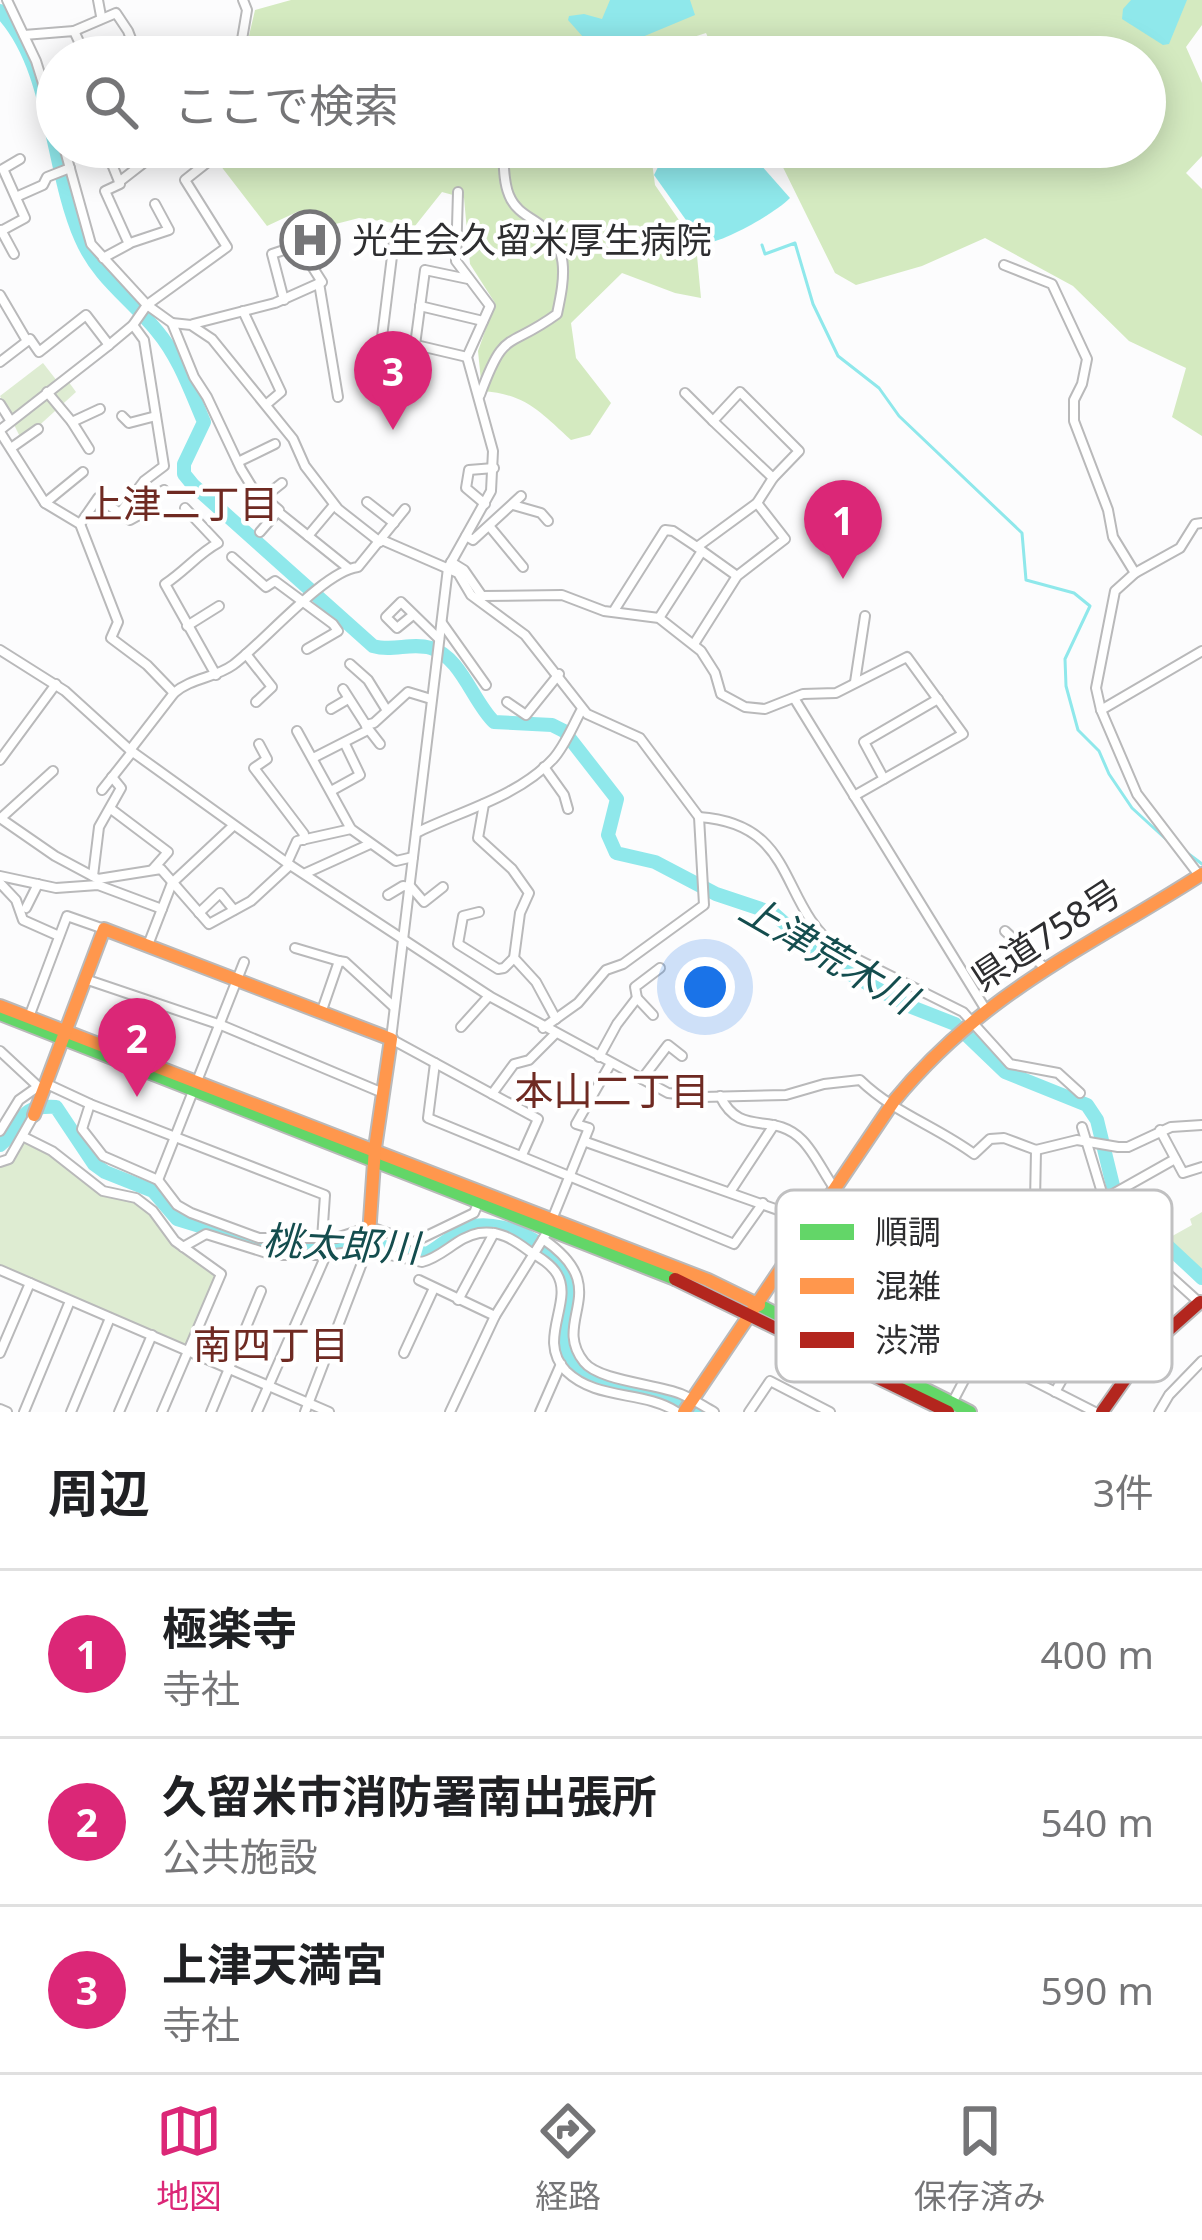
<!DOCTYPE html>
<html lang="ja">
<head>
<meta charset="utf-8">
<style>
  :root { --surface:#fff; --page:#f6f6f6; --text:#202124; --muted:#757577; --line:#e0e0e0; --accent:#db2777 }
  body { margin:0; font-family:"Noto Sans","Noto Sans JP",sans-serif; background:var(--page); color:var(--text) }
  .you { position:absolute; left:705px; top:987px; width:42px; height:42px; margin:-30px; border:9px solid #fff; border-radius:50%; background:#1a73e8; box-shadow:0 0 0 18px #1a73e833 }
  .badge { display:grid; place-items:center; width:78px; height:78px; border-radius:50%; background:var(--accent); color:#fff; font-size:39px; font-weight:700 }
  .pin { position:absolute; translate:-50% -99px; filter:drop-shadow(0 3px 6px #0008) }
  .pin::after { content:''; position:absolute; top:63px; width:42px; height:36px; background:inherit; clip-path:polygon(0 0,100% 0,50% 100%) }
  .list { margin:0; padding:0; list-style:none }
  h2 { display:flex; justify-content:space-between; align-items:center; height:156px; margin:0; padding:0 48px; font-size:51px }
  h2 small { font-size:39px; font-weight:400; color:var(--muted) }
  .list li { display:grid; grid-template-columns:78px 1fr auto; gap:36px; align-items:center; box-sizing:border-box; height:168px; padding:0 48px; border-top:3px solid var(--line) }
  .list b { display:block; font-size:45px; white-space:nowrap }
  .list p { margin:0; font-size:39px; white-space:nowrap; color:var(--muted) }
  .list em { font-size:39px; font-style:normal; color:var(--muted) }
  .icon { flex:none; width:66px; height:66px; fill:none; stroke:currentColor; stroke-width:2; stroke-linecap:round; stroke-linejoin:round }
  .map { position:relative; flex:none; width:1202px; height:1412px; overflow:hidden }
  .search { position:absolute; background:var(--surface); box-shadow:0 6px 30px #0003; left:36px; right:36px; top:36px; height:132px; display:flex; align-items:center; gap:30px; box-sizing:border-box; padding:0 42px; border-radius:66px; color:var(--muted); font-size:45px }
  .sheet { height:660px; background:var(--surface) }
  nav { display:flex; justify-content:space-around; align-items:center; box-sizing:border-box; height:168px; border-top:3px solid var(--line); background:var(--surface); font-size:33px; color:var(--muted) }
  nav a { display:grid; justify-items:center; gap:6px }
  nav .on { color:var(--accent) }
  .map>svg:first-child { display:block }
</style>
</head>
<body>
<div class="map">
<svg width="1202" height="1412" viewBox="0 0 1202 1412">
  <rect width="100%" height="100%" fill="#fcfcfd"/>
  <!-- green -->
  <g fill="#deecd2">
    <path d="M43,363L61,386L68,381L76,392L22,441L0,396Z"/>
    <path d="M24,1137L52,1151L103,1191L136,1198L153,1211L167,1234L221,1274L187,1352L0,1269V1162L9,1159Z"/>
    <path d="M1202,1212V1270L1167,1239L1192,1225L1190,1219Z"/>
  </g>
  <!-- forest -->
  <g fill="#d4eac0">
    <path d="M291,0H1202V25L1186,47L1202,83V156L1186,173L1202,189V436L1172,417L1186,368L1129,341L1073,286L985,238L922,266L856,285L835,273L773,147H1145V57H717L706,33L632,57H244L255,10Z"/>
    <path d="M221,147H650L655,185L696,245L701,298L675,293L622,273L571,323L576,358L611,403L590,435L571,440C540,412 526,394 482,391L478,351L495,303L470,264L464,198L442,192L415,226L359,218L320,228L299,211L267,226L217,161Z"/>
  </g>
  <!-- water -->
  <g fill="#8fe8eb">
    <path d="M610,0H690L695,15L599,55L568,20L569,16L584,14L602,19Z"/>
    <path d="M1131,0H1187L1169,44L1163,45L1122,19L1123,9Z"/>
    <path d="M668,147H745L790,198C774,214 724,242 703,244L654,175Z"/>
  </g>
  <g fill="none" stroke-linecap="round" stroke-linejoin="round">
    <!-- stream -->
    <g stroke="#8fe8eb" stroke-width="3">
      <path d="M762,245L765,254L795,243L813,304L838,356L879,388L899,416L1022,533L1026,580L1074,593L1090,606L1065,659L1066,686L1078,730L1099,751L1109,774L1132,808L1168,841"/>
      <path d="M1186,852L1202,864"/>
    </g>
    <!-- river -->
    <g stroke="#8fe8eb" stroke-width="14">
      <path d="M0,11C53,65 51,170 81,238C98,278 131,299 157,331C179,357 191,392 204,422L184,464V474L193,485L373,646C393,652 411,642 431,648C461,657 473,702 494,722L552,725L564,731L617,799L608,835L616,853L655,862L716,894L773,913L828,962L909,1006L955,1024L1005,1072L1087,1105L1097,1120L1116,1198L1202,1278"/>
      <path d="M0,1145C26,1124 14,1105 56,1107L94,1164L105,1172L153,1191L177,1219L275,1249L358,1243L427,1254C442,1246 457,1230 474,1226C507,1220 565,1249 571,1284C578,1316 547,1343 579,1371C599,1390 633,1387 658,1394C674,1398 687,1405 701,1412"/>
    </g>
    <defs>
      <g id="street">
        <path d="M7,0L36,61L57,128"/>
        <path d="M98,0L101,16"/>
        <path d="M74,31L116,13L128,31L138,57"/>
        <path d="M24,35L74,31L81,46L94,57"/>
        <path d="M170,57L192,47L200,57"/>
        <path d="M239,57L247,10L243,0"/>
        <path d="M64,147L91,244L147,305L172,323L194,377L207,397L241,469L252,487L279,510L260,532"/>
        <path d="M119,182L164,147"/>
        <path d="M458,192L456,261L490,306L467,357L493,451L491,491L448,568L391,1039L538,1119L522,1155"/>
        <path d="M16,197L43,185L47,177L70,168"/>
        <path d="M1,230L14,254"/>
        <path d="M1,231L25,218L3,169L20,159"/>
        <path d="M395,232L382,337L467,357"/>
        <path d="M130,243L169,230L155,204"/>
        <path d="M103,258L129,244L105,191L120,184L105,147"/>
        <path d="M1004,265L1052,284L1087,359L1082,384L1074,400V421L1108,510L1113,537L1135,573"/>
        <path d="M319,283L338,397"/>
        <path d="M0,295L27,341"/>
        <path d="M284,300L272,254L299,245"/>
        <path d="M420,306L483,321"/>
        <path d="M243,311L281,392L268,403"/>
        <path d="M172,323L191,325L212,339L293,439L305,466L338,509L380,542"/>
        <path d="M193,324L275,303L322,282L294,238"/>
        <path d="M415,345L425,270L468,279"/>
        <path d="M0,362L30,339L39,352L86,315L109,345"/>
        <path d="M47,392L72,422L100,409"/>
        <path d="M740,392L799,451L773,478L713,421Z"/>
        <path d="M685,393L713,421"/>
        <path d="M480,395C505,327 506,351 557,314C565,277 571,244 535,221C524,214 514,208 509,195C503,181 504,162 503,147"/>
        <path d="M0,404L10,420"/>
        <path d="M122,416L129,423L156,416"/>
        <path d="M72,422L89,449"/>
        <path d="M0,430L109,345L133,325L147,305L227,247L185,180L209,161L202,147"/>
        <path d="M0,432L45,503L80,524L118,622L111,638L147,665L174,693"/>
        <path d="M11,448L38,429"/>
        <path d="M238,462L275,444"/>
        <path d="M263,498L282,483"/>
        <path d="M367,502L394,523"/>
        <path d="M45,503L83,472"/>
        <path d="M485,504L466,488L469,470L494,468"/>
        <path d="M513,505L541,513L548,521"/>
        <path d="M185,508L218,543C199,553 185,571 165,584L216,675"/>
        <path d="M277,511L348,568"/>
        <path d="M130,520L150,509L152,498L164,490"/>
        <path d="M80,524L98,498L120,513L144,481L164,466L144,340L133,325"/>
        <path d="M490,527L523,567"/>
        <path d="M308,536L334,505"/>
        <path d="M466,536L473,540L521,496"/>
        <path d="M382,540L458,573L471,595L525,635L587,714L640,738L699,817L704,905L623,964L606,970L578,1003L543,1028"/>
        <path d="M702,551L737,576"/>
        <path d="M232,557L266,587L275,581L333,624L338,631L307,649"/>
        <path d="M451,562L464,570L482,596L562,595L604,611L659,618L701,651L715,673L721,694L745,707L765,709L803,694L836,693L907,657L963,734L854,796"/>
        <path d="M615,609L665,530L673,531L697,547L757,503L773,478"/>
        <path d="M413,615L397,628L386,617L401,602L439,639"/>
        <path d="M659,618L702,551L697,547"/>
        <path d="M442,623L486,685"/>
        <path d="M187,626L219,606"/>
        <path d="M694,644L737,576L785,539L757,503"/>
        <path d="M0,650L65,691L130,750L290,865L491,997L668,1093L703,1097L786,1095L824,1084L860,1080C894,1113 936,1126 974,1154L990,1139L1004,1138L1036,1150L1077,1140L1118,1147H1128L1171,1127L1202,1125"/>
        <path d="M246,654L272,687L256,702"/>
        <path d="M350,664L368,680L386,709"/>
        <path d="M855,682L865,616"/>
        <path d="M343,689L366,725L374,723L408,692L431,699"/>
        <path d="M794,698L986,1010"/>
        <path d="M507,702L526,715L559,674"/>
        <path d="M331,709L348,699"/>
        <path d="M1101,710L1202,651"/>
        <path d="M366,726L380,744"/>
        <path d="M297,731L351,829L396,861L413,857"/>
        <path d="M259,744L267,759L254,768L304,834L303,840"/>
        <path d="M130,750L174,693C191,678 215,678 233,665C264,642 324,571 358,567L405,509"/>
        <path d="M313,758L368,730"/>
        <path d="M0,760L56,684"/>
        <path d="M544,767L564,795L568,809"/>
        <path d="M884,779L864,742L938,699"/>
        <path d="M102,790L132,752"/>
        <path d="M331,791L360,775L345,744"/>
        <path d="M484,804L478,838L512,869L529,893L520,913L514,958L536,982L556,1019"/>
        <path d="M111,809L168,852L153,869"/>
        <path d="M699,817C799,824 777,904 839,950L963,1012L1010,1064L1058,1073L1080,1093"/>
        <path d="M0,818L55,856L98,879L161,869L209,924L251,901L290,865"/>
        <path d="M1,818L53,771"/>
        <path d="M416,833C460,811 518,797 553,759C565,746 573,725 582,709"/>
        <path d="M287,863L297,841L351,829"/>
        <path d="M306,873L370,844"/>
        <path d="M1199,875L1137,794L1101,710L1096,688L1115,591L1135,573L1180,548L1195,524L1202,523"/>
        <path d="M0,876L56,888L98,885L162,909"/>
        <path d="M93,876L99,827L121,788L112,777"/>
        <path d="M0,883L16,900L23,920L59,936"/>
        <path d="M388,895L403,886L411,887L424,902L443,887"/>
        <path d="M26,908L38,884"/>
        <path d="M479,912L463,916L458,944L498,969L504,968L514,958"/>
        <path d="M199,913L220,893L234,910"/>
        <path d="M1005,931L1045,968"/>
        <path d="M148,945L172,883L233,826"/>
        <path d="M295,948L339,961"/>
        <path d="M85,979L221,1025L383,1093"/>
        <path d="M637,998L635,987L660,968"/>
        <path d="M321,1013L339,961L345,962L394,1007"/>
        <path d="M29,1017L67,916L104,929"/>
        <path d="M461,1027L489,996"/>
        <path d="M0,1051L43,1091"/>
        <path d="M599,1057L617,1024L637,998L653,1015"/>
        <path d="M435,1063L428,1118L734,1244L763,1203"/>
        <path d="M642,1079L668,1045L682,1056"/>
        <path d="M47,1084L90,1104L325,1195L322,1239"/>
        <path d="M492,1094L514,1064L529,1060L554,1035"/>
        <path d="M720,1096C741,1139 772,1110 802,1140C815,1153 824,1174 835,1189"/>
        <path d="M90,1104L82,1129L103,1156L158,1180L177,1205L191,1213L259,1238H336L370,1227L414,1242L474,1213L479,1201"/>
        <path d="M1082,1127L1107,1209L1128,1238L1201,1304"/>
        <path d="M1160,1130L1183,1173L1202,1167"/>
        <path d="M0,1131L19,1100L36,1088"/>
        <path d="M24,1137L52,1151L103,1191L136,1198L153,1211L175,1241L221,1274L162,1412"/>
        <path d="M586,1142L812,1222"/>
        <path d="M0,1162L9,1159L34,1115"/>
        <path d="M158,1180L244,962"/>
        <path d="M730,1192L774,1125"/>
        <path d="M818,1215L867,1232L893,1235L946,1256L971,1259L1017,1224L1035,1202L1036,1150"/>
        <path d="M553,1217L589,1128L576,1124L611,1063"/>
        <path d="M1017,1224L1045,1257"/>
        <path d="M549,1229L543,1239C616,1289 550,1320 584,1362C599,1381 657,1384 681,1394C693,1399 703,1406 714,1412"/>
        <path d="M867,1232L837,1281L1095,1412"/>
        <path d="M863,1244L999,1314"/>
        <path d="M183,1247L206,1234L273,1255H326L367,1250L369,1235"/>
        <path d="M0,1270L329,1412"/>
        <path d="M419,1280L495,1316"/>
        <path d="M458,1300L494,1233"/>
        <path d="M0,1353L30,1283"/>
        <path d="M404,1353L434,1288"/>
        <path d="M1017,1374C1047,1320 1080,1277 1128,1238"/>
        <path d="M1055,1392C1083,1340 1114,1301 1163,1267"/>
        <path d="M951,1405L999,1314L1079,1218L1088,1208L1175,1159"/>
        <path d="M0,1409L7,1412"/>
        <path d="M24,1412L70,1301"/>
        <path d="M71,1412L110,1318"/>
        <path d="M119,1412L152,1335"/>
        <path d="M211,1412L261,1291"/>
        <path d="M257,1412L326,1255"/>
        <path d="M305,1412L367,1250L422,1262C443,1257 457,1237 479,1233C499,1230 513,1239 529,1251C539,1257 551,1264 557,1274C574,1302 536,1340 566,1371C597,1401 643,1390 677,1412"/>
        <path d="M450,1412L495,1316L543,1239"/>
        <path d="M540,1412L561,1364"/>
        <path d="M749,1412L770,1381L830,1412"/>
        <path d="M1159,1412L1169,1395L1202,1361"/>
      </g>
      <g id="fast">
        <path d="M0,1014L675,1279"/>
        <path d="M759,1305L970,1412"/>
      </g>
      <g id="slow">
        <path d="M0,1006L708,1280L759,1305"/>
        <path d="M34,1115L104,929L391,1039L375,1148L369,1235"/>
        <path d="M684,1412L894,1101C984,991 1087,948 1202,874"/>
      </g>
      <g id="jam">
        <path d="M675,1279L948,1412"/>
        <path d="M1102,1412L1145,1351L1200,1302"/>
      </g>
    </defs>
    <!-- street casing -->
    <use href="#street" stroke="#b9b9ba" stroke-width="12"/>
    <!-- fast casing -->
    <use href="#fast" stroke="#b9b9ba" stroke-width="16"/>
    <!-- slow casing -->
    <use href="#slow" stroke="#b9b9ba" stroke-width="16"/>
    <!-- jam casing -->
    <use href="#jam" stroke="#b9b9ba" stroke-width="16"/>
    <!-- street -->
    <use href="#street" stroke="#fff" stroke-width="8"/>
    <!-- fast -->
    <use href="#fast" stroke="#63d668" stroke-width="12"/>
    <!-- slow -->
    <use href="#slow" stroke="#ff974d" stroke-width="12"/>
    <!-- jam -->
    <use href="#jam" stroke="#b3261e" stroke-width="12"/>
  </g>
  <!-- icons -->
  <defs>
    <symbol id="hospital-ring" viewBox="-11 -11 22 22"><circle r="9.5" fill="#fff" stroke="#767678" stroke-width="1.5"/><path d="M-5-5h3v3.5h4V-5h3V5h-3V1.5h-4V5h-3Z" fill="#767678"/></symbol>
  </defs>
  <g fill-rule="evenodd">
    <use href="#hospital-ring" x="277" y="207" width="66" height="66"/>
  </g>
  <g text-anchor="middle" stroke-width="9" stroke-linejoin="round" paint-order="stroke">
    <!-- poi labels -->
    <g font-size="36" fill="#2e2e30" stroke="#fff" text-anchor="start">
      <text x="352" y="253">光生会久留米厚生病院</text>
    </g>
    <!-- street labels -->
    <g font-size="36" fill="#2e2e30" stroke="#fff">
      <text transform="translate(1046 935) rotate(-33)" y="13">県道758号</text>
    </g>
    <!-- neighbourhood labels -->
    <g font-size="39" fill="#6f2a22" stroke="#fff">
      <text x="181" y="518">上津二丁目</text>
      <text x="612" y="1105">本山二丁目</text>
      <text x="271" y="1359">南四丁目</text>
    </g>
    <!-- water labels -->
    <g font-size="39" font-style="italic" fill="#144d4e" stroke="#fff">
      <text transform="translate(828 954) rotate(30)" y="14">上津荒木川</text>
      <text transform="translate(341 1244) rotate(3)" y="14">桃太郎川</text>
    </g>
  </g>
  <!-- legend -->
  <rect x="776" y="1190" width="396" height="192" rx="18" fill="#fff" stroke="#c0c0c1" stroke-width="3"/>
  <rect x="800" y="1224" width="54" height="16" fill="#63d668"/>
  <rect x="800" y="1278" width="54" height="16" fill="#ff974d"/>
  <rect x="800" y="1332" width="54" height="16" fill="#b3261e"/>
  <g font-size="33" fill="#2e2e30">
    <text x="875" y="1244">順調</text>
    <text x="875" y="1298">混雑</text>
    <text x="875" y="1352">渋滞</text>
  </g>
</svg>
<div class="you"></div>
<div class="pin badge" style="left:843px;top:579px">1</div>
<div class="pin badge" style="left:137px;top:1097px">2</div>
<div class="pin badge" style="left:393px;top:430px">3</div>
<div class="search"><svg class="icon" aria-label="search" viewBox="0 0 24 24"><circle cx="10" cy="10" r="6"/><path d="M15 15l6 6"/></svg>ここで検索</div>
</div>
<section class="sheet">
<h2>周辺<small>3件</small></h2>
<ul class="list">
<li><span class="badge">1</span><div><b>極楽寺</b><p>寺社</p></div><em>400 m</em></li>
<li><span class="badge">2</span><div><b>久留米市消防署南出張所</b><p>公共施設</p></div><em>540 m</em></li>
<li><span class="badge">3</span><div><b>上津天満宮</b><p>寺社</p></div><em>590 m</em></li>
</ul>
</section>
<nav>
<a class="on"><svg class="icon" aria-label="map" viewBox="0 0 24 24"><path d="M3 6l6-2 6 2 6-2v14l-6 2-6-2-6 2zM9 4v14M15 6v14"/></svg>地図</a>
<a><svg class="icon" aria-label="directions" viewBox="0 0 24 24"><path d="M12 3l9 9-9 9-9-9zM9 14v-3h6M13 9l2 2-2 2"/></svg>経路</a>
<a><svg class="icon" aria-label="saved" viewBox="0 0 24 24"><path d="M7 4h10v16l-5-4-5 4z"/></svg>保存済み</a>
</nav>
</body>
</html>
